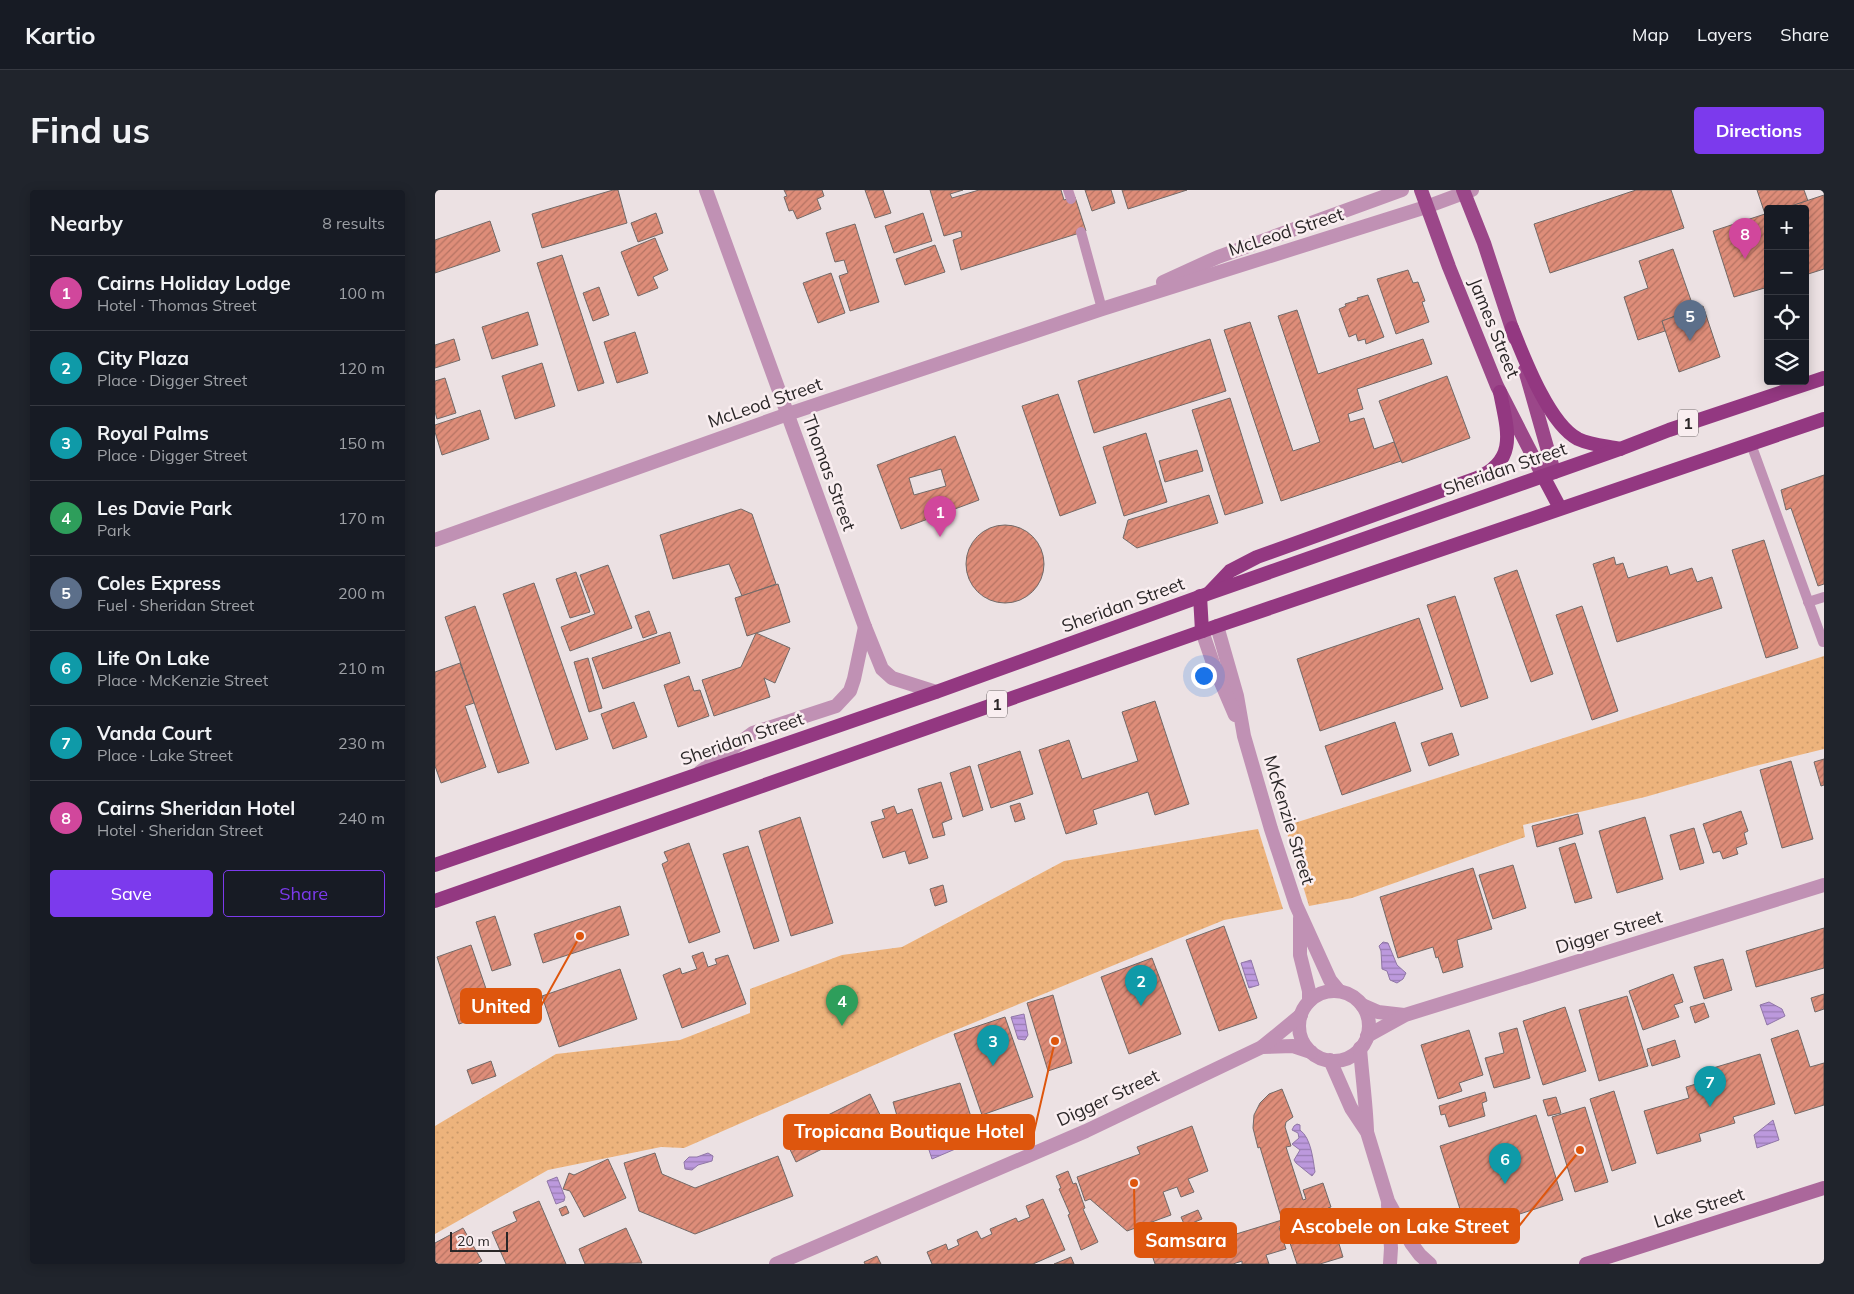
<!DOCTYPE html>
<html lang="en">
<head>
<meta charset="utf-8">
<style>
  :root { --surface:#171b24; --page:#20242c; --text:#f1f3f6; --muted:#9ea1a6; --line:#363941; --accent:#7c3aed }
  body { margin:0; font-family:Mulish,sans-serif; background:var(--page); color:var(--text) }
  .controls { position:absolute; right:15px; top:15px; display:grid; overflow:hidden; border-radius:5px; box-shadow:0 2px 12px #0003 }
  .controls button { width:45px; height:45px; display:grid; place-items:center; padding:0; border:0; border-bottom:1px solid var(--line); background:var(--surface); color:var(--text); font:25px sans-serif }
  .scale { position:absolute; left:15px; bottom:12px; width:58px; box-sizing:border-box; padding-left:5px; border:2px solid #2a2627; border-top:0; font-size:14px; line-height:18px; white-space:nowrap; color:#2a2627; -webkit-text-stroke:4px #f9eef0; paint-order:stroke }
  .you { position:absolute; left:768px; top:485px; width:18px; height:18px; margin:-12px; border:4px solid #fff; border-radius:50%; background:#1a73e8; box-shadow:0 0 0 8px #1a73e833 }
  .badge { display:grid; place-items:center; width:32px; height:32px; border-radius:50%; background:var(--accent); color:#fff; font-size:16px; font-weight:700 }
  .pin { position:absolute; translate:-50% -41px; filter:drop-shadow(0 1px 2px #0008) }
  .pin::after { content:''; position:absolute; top:26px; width:18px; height:15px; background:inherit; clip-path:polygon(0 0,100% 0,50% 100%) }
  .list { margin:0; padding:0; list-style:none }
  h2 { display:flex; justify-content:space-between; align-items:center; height:65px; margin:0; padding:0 20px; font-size:21px }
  h2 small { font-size:16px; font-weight:400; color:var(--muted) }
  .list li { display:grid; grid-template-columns:32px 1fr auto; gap:15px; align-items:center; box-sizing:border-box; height:75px; padding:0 20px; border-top:1px solid var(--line) }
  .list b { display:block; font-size:19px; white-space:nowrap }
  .list p { margin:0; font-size:16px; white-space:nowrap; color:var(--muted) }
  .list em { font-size:16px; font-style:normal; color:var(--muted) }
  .actions { display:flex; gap:10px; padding:15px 20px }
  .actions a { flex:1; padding:11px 0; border:1px solid var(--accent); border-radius:5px; text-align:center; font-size:18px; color:var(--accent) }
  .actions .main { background:var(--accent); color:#fff }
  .icon { flex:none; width:28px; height:28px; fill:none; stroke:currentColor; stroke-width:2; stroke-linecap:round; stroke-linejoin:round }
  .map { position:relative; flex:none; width:1389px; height:1074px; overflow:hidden; border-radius:5px }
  header { display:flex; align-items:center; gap:30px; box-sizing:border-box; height:70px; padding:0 25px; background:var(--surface); border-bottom:1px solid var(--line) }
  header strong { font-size:24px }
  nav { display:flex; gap:28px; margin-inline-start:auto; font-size:18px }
  .intro { display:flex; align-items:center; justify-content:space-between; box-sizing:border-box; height:120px; padding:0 30px }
  h1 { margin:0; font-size:35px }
  .button { padding:12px 22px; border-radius:5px; background:var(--accent); color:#fff; font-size:18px; font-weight:700 }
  main { display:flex; gap:30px; padding:0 30px }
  aside { flex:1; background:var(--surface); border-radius:5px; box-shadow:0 2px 12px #0003 }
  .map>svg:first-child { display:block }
</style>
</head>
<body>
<header>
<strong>Kartio</strong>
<nav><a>Map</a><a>Layers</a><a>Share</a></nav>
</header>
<div class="intro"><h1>Find us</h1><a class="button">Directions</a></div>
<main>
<aside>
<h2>Nearby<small>8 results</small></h2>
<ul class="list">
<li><span class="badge" style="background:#d1479c">1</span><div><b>Cairns Holiday Lodge</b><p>Hotel · Thomas Street</p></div><em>100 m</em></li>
<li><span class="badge" style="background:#0f9aa8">2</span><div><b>City Plaza</b><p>Place · Digger Street</p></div><em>120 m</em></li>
<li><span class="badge" style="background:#0f9aa8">3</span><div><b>Royal Palms</b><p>Place · Digger Street</p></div><em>150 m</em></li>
<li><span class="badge" style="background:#2e9e5b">4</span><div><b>Les Davie Park</b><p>Park</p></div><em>170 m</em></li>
<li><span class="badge" style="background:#5c6f8a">5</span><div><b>Coles Express</b><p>Fuel · Sheridan Street</p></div><em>200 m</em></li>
<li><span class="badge" style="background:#0f9aa8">6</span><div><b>Life On Lake</b><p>Place · McKenzie Street</p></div><em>210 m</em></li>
<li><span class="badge" style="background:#0f9aa8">7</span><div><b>Vanda Court</b><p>Place · Lake Street</p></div><em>230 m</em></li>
<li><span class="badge" style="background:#d1479c">8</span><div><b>Cairns Sheridan Hotel</b><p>Hotel · Sheridan Street</p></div><em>240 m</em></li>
</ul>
<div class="actions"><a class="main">Save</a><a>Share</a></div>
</aside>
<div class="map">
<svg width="1389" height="1074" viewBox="0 0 1389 1074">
  <defs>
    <pattern id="grass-dots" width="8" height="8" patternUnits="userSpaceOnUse" patternTransform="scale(1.25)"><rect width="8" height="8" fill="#edb37c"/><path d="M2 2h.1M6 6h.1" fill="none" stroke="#cb9a6b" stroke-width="1.8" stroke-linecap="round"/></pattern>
    <pattern id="water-rules" width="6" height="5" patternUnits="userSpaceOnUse" patternTransform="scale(1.25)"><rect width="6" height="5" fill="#bc99dd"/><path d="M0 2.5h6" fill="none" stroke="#997db3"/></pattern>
    <pattern id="building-hatch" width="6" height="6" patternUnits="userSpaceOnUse" patternTransform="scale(1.25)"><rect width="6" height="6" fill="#de8d79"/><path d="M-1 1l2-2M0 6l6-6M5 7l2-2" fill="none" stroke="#b47363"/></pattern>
  </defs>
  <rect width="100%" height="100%" fill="#ece1e3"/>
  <!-- grass -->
  <g fill="url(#grass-dots)">
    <path d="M1389,466V559L1316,577L1210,607L1088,635L1090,647L917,708L874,716L850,636Z"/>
    <path d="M823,639L848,719L789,730L499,849L249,958L226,957L113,980L0,1044V936L121,864L245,850L315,823V799L407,765L467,757L629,671Z"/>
  </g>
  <!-- water -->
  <g fill="url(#water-rules)" stroke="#9076a6">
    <path d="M948,752L953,753L962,775L971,783L968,789L962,793L955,790L952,781L947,779L946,761L944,756Z"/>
    <path d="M816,770L824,795L814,798L806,773Z"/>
    <path d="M1334,812L1347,819L1350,826L1332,835L1325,815Z"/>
    <path d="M589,824L593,845L590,850L583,849L576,827Z"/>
    <path d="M1338,930L1344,950L1322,958L1319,945Z"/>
    <path d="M862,934L865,935V940C876,948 878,969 880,982L877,986L861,973L859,970L865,960L857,954L864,948L863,943L857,940L859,936Z"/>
    <path d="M521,945L525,957L497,969L492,954Z"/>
    <path d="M273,963L278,966L277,971L263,975L257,980L250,979L249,972L254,967H262Z"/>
    <path d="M122,987L130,1007L129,1011L121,1014L112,991Z"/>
  </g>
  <!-- building -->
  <g fill="url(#building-hatch)" stroke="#726967" fill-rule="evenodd">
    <path d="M178,0H183L192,33L107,58L97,24Z"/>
    <path d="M349,0H387L389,6L382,9L386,19L362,29L358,20L354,21L349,7L352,6Z"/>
    <path d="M430,0H448L456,23L440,28Z"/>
    <path d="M495,0H528L515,4L517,8L544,0H626L629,10L640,7L651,41L526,80L518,50L527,47L526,41L509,46Z"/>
    <path d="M650,0H676L680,13L657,21Z"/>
    <path d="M687,0H752L693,19Z"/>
    <path d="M1201,0H1236L1249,38L1115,83L1099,34Z"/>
    <path d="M1322,0H1369L1373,11L1347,19H1333V23L1330,24Z"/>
    <path d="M1389,5V79L1370,85V19H1347Z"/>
    <path d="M221,23L228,43L203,52L196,33Z"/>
    <path d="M488,23L497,51L459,63L450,36Z"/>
    <path d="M1333,23V97L1299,107L1278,41Z"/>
    <path d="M55,31L65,61L0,83V50Z"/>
    <path d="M420,34L444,112L415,121L404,86L413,83L409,70L400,72L391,43Z"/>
    <path d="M220,48L233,80L218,87L223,98L203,106L186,62Z"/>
    <path d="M500,55L510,82L470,95L461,69Z"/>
    <path d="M1238,59L1259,119L1227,131L1230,141L1203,150L1189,107L1213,98L1204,71Z"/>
    <path d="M127,65L169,193L143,201L102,73Z"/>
    <path d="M973,80L978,93L983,92L990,111L987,112L994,132L961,144L942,89Z"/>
    <path d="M396,83L410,123L383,133L368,93Z"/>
    <path d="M164,97L174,125L158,131L148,103Z"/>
    <path d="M933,105L949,147L931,154L930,149L923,151L921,144L914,147L904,119L911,116L910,114L923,110L922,108Z"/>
    <path d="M1268,116L1285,167L1244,182L1227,131Z"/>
    <path d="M862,120L883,184L988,149L997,174L922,199L928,219L913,224L915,232L929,228L939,259L959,252L966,271L846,311L789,140L815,132L858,261L885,252L843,126Z"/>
    <path d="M93,122L103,155L57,169L47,137Z"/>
    <path d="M200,142L213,183L182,193L169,152Z"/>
    <path d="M19,149L25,170L0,178V155Z"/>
    <path d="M775,149L791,201L659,243L643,191Z"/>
    <path d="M107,173L120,216L80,229L67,186Z"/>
    <path d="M1012,186L1035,248L967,273L944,211Z"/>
    <path d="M10,188L21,223L2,229L0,222V191Z"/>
    <path d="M623,204L661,313L625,326L587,216Z"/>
    <path d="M795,208L828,313L790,325L757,220Z"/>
    <path d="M45,220L54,249L7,265L0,242V235Z"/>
    <path d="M711,243L732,312L689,326L668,257Z"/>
    <path d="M520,246L544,310L466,339L442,275ZM506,279L511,296L479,305L474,288Z"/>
    <path d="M762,260L768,281L730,292L724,271Z"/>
    <path d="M1389,285V394L1383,396L1356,318L1351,320L1346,300Z"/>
    <path d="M774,305L783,333L702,358L688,348L693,330Z"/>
    <path d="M306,319L317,324L341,394L307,406L294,374L238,389L225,345Z"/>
    <circle cx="570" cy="374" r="39"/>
    <path d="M1329,350L1363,458L1331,468L1297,360Z"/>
    <path d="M1179,367L1181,375L1188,373L1193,388L1232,376L1235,385L1257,378L1262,392L1277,387L1287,418L1182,452L1158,374Z"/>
    <path d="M173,375L197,438L135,461L126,437L160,424L145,385Z"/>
    <path d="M1082,380L1118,484L1096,492L1059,388Z"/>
    <path d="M141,382L155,422L135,428L121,389Z"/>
    <path d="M99,393L153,549L121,560L68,404Z"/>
    <path d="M343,394L355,432L312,446L300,408Z"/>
    <path d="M1020,406L1053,508L1026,517L992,415Z"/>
    <path d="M40,416L94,573L63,583L10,427Z"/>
    <path d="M1147,416L1183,521L1157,530L1121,425Z"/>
    <path d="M214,421L222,443L208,448L200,426Z"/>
    <path d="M984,428L1008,499L885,541L862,469Z"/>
    <path d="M235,442L245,473L168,499L157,468Z"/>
    <path d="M321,443L355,458L340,493L329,488L335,507L279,526L267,490L306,477Z"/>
    <path d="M153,468L167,518L154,522L139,472Z"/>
    <path d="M25,473L39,513L30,516L51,577L6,593L0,576V482Z"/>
    <path d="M254,486L259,501L265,500L274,526L243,537L229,495Z"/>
    <path d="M720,511L754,614L720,625L713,602L658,620L662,634L631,644L604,560L634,550L647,589L703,571L687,522Z"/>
    <path d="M199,512L212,547L178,559L166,524Z"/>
    <path d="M960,532L976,581L907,605L890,556Z"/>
    <path d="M1017,543L1024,565L994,576L986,553Z"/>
    <path d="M585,561L598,604L556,618L543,575Z"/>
    <path d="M1389,569V595L1386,596L1379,572Z"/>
    <path d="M1356,571L1378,649L1347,658L1325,580Z"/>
    <path d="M535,576L548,620L528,627L515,583Z"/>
    <path d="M506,592L517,629L507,633L510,645L498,648L483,599Z"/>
    <path d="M585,613L590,629L580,632L575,616Z"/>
    <path d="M459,616L462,624L477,619L493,668L474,674L470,661L448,668L436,632L450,628L447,620Z"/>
    <path d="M1306,621L1313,641L1309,643L1312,654L1301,658L1303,664L1288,669L1285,661L1278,663L1268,634Z"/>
    <path d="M1143,624L1148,644L1102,657L1097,636Z"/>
    <path d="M365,627L398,733L356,746L324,641Z"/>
    <path d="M1210,627L1228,689L1182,703L1164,641Z"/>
    <path d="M1259,638L1269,673L1245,680L1235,645Z"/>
    <path d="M254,653L285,742L254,753L227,674L233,671L229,662Z"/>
    <path d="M1140,653L1157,708L1140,713L1124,658Z"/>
    <path d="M313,656L344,751L319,759L288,664Z"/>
    <path d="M1078,675L1091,718L1058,729L1044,685Z"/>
    <path d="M1038,678L1057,739L1022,750L1028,777L1008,783L1003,767L1001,768L998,757L963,768L945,707Z"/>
    <path d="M508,695L512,712L500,716L495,699Z"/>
    <path d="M185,716L194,745L108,773L99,744Z"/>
    <path d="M60,726L76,775L57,781L41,732Z"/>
    <path d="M789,736L822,828L784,841L751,750Z"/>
    <path d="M1389,738V778L1321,797L1311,761Z"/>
    <path d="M36,755L59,822L24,834L2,767Z"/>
    <path d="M268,762L273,777L282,774L280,769L293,765L311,814L247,838L228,785L245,778L247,784L262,779L257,766Z"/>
    <path d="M717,768L746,844L694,864L666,787Z"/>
    <path d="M1288,769L1297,800L1269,809L1259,777Z"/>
    <path d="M185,779L202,829L124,857L107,806Z"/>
    <path d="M1238,784L1248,812L1239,815L1244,827L1208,840L1194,801Z"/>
    <path d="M1389,804V819L1380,822L1376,808Z"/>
    <path d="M618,805L637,873L613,881L592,813Z"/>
    <path d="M1192,806L1213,876L1164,891L1144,820Z"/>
    <path d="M1269,813L1274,827L1260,833L1255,817Z"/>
    <path d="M1130,817L1151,881L1108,895L1088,831Z"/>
    <path d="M570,827L598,907L547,925L519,844Z"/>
    <path d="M1082,838L1095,888L1059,898L1050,868L1069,863L1064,843Z"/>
    <path d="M1034,840L1048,885L1024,893L1027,901L1003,909L986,855Z"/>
    <path d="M1363,840L1375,877L1389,873V915L1360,924L1336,849Z"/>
    <path d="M1240,850L1245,867L1217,876L1212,859Z"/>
    <path d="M1325,864L1340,914L1298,927L1300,933L1264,944L1266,951L1222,964L1209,921L1254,908L1251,897L1281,888L1278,878Z"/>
    <path d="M56,871L61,886L37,894L32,880Z"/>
    <path d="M525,893L539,936L471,957L458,912Z"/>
    <path d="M847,899L858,927L851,932L850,937L856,956L851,957L868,1010L871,1009L868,1000L888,993L896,1017L893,1018L908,1067L885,1074H862L849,1035L844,1037L851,1059L831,1065L834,1074H807V1071L798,1074H720L718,1068L775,1050V1052L847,1030L825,957L823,958L818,938L819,925L825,913L834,904Z"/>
    <path d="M1179,901L1201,973L1177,981L1155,909Z"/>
    <path d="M1050,902L1052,911L1047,913L1050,926L1014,937L1010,924L1006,925L1004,916Z"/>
    <path d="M435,904L447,929L361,972L349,947Z"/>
    <path d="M1121,907L1126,923L1113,926L1108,910Z"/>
    <path d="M1150,917L1173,992L1140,1002L1117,927Z"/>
    <path d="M1101,925L1128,1010L1032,1041L1005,956Z"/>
    <path d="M757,936L773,981L753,989L759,1002L746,1007L742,997L728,1002L736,1025L692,1041L655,1009L650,1011L642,987L705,964L702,957Z"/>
    <path d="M220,963L227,984L260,998L343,966L358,1006L260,1044L204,1021L189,973Z"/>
    <path d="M173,969L191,1008L149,1027L135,1001L128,999L134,983L139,985Z"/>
    <path d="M633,981L638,994L641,993L650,1018L648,1019L663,1052L646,1060L633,1025L635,1024L624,999L626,998L621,986Z"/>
    <path d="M608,1009L630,1060L598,1074H497L492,1062L511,1054L513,1060L524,1055L522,1050L542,1041L546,1049L557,1044L555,1039L581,1028L583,1032L595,1027L591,1016Z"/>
    <path d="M104,1011L131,1074H71L57,1042L82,1031L78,1022Z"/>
    <path d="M131,1016L134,1023L127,1026L124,1019Z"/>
    <path d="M763,1020L767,1029L750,1036L746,1027Z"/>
    <path d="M28,1038L47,1071L42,1074H0V1053Z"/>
    <path d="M191,1038L207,1073L150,1074L144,1059Z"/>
    <path d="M442,1066L446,1074H430L429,1072Z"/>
    <path d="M636,1067L639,1074H619Z"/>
  </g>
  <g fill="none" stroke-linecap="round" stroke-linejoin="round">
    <!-- service -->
    <g stroke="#c091b4" stroke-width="10">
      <path d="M633,0L636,9"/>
      <path d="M646,42L667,119"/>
      <path d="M1316,254L1388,452H1389"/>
      <path d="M1373,412L1389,407"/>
    </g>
    <!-- minor -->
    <g stroke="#c091b4" stroke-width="14">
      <path d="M271,0L430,437L447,479L457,488L501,502"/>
      <path d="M782,436L802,506L809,546L836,639L861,715L895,790L904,801"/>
      <path d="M767,441L779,476L800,525"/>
      <path d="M265,582L318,543L401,516L415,501L419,489L430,437"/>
      <path d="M865,728V765L874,801V811"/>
      <circle cx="899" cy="836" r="35"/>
      <path d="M927,815L943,822L969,825"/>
      <path d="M932,846L970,825L1389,695"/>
      <path d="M827,857L858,856L876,862"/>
      <path d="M925,858C927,886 931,913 932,941"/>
      <path d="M895,870L916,918L932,942L953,1011L976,1053L985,1065L995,1074"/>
      <path d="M953,1015L956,1058L955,1074"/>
      <path d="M341,1074L651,941L827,857L866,825"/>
    </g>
    <!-- tertiary -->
    <g stroke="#c091b4" stroke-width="14">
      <path d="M728,92L783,67L967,0"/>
      <path d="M0,350L353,224L667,119L991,17L1037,0"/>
    </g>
    <!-- secondary -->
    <path stroke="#ab679b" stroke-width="14" d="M1151,1074L1389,998"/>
    <!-- primary -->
    <g stroke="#9b4789" stroke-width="14">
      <path d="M986,0L1014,77L1062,196L1108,286"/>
      <path d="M1028,0L1049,53L1080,148"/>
      <path d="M1090,180L1119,282"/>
    </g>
    <!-- trunk -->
    <g stroke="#933881" stroke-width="14">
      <path d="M1077,138C1089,168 1114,234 1143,249C1156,255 1171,256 1185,259"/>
      <path d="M1108,286L1125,318"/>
      <path d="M775,402L795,381L822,367L1042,288C1084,270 1072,239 1065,202"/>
      <path d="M765,406L767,441"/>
      <path d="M0,675L501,502L775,403L1185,259L1234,240L1389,188"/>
      <path d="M0,711L782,436L1389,229"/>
    </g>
  </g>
  <g text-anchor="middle" stroke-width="5" stroke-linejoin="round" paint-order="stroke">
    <!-- shield labels -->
    <g fill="#f9eef0" stroke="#686263" stroke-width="1">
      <rect x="1243" y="219.5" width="20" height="27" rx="4"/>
      <rect x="552" y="500.5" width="20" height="27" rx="4"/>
    </g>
    <g font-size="16" font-weight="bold" fill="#2a2627">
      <text x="1253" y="239">1</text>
      <text x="562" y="520">1</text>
    </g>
    <!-- street labels -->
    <g font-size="18" fill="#2a2627" stroke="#f9eef0">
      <text transform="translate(851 42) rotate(-18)" y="6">McLeod Street</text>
      <text transform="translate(1059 138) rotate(68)" y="6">James Street</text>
      <text transform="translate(330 213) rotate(-19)" y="6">McLeod Street</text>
      <text transform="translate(1070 279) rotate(-19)" y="6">Sheridan Street</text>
      <text transform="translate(394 283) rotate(70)" y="6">Thomas Street</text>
      <text transform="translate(688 415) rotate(-20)" y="6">Sheridan Street</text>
      <text transform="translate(307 549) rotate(-19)" y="6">Sheridan Street</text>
      <text transform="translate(854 630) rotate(73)" y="6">McKenzie Street</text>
      <text transform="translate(1174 742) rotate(-17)" y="6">Digger Street</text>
      <text transform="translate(673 908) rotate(-25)" y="6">Digger Street</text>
      <text transform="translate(1264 1018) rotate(-18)" y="6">Lake Street</text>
    </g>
  </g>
  <!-- callouts -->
  <path fill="none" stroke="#de560d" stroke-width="2" d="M145 746L106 816M620 851L599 942M1145 960L1084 1036M699 993L700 1050"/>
  <g fill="#de560d" stroke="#f9eef0" stroke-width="2">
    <circle cx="145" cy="746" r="5"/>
    <circle cx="620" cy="851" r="5"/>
    <circle cx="1145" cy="960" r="5"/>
    <circle cx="699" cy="993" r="5"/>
  </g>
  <g fill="#de560d" stroke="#de560d" stroke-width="2">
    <rect x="26" y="799" width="80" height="34" rx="5"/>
    <rect x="349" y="925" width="250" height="34" rx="5"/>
    <rect x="846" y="1019" width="238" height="34" rx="5"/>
    <rect x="700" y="1033" width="101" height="34" rx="5"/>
  </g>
  <g font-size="19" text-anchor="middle" font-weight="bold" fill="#fff">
    <text x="66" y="823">United</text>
    <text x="474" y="948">Tropicana Boutique Hotel</text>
    <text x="965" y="1043">Ascobele on Lake Street</text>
    <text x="751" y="1057">Samsara</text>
  </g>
</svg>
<div class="controls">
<button>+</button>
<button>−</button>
<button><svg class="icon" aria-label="locate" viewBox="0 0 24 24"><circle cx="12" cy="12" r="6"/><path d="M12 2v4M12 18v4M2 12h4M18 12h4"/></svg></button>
<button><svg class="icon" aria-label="layers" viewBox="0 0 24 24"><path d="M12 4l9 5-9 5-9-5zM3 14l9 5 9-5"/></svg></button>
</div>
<div class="scale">20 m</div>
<div class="you"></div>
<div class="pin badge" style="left:505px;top:347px;background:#d1479c">1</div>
<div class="pin badge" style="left:706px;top:816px;background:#0f9aa8">2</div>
<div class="pin badge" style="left:558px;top:876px;background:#0f9aa8">3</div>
<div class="pin badge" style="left:407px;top:836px;background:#2e9e5b">4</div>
<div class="pin badge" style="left:1255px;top:151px;background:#5c6f8a">5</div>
<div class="pin badge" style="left:1070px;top:994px;background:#0f9aa8">6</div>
<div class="pin badge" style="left:1275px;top:917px;background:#0f9aa8">7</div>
<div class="pin badge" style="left:1310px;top:69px;background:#d1479c">8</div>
</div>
</main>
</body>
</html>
